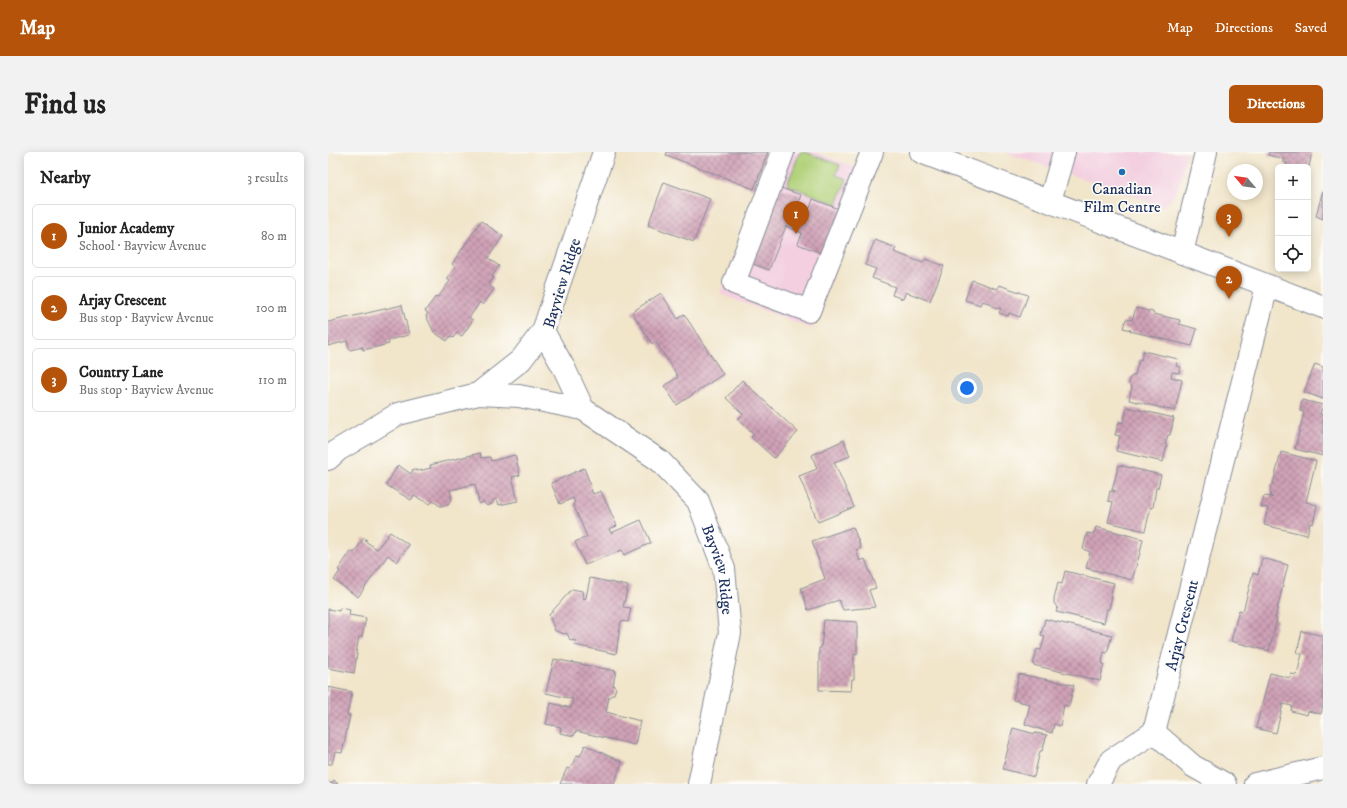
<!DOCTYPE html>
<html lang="en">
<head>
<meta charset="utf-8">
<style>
  :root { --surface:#fff; --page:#f2f2f2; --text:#222; --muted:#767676; --line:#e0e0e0; --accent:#b45309 }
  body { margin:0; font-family:"IM FELL DW Pica",serif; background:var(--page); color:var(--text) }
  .controls { position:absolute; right:12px; top:12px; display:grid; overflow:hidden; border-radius:6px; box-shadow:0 2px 10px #0003 }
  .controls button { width:36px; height:36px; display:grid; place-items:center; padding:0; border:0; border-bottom:1px solid var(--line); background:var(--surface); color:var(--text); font:20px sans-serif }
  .compass { position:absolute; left:899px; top:12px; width:36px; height:36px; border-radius:50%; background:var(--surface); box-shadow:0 2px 10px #0003; rotate:299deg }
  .you { position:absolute; left:639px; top:236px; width:14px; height:14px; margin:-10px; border:3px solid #fff; border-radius:50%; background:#1a73e8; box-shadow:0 0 0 6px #1a73e833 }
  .badge { display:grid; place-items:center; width:26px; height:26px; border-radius:50%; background:var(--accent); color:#fff; font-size:13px; font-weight:700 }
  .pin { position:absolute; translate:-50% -33px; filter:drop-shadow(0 1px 2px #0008) }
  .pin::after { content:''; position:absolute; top:21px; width:14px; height:12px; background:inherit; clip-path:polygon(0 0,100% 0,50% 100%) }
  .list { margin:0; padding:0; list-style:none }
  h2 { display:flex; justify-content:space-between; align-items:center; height:52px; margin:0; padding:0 16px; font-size:17px }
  h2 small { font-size:13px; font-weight:400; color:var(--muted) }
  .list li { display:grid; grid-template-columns:26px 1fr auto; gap:12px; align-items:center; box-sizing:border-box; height:64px; margin:0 8px 8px; padding:0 8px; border:1px solid var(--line); border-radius:6px }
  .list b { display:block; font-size:15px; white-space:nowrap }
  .list p { margin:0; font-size:13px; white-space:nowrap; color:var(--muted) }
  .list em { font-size:13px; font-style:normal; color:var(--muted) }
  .icon { flex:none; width:22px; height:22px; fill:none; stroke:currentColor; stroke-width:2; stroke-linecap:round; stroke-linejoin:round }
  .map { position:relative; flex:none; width:995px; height:632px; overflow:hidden; border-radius:6px }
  header { display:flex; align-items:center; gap:24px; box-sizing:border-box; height:56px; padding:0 20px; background:var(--accent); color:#fff }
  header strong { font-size:19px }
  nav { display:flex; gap:22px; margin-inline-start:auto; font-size:14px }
  .intro { display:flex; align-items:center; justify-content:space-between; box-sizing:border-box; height:96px; padding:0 24px }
  h1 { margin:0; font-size:28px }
  .button { padding:10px 18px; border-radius:6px; background:var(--accent); color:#fff; font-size:14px; font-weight:700 }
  main { display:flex; gap:24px; padding:0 24px }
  aside { flex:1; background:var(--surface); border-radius:6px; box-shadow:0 2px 10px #0003 }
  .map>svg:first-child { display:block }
</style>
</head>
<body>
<header>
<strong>Map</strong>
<nav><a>Map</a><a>Directions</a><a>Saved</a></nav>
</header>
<div class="intro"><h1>Find us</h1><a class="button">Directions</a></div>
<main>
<aside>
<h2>Nearby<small>3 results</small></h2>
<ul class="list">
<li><span class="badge">1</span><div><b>Junior Academy</b><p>School · Bayview Avenue</p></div><em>80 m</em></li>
<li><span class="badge">2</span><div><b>Arjay Crescent</b><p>Bus stop · Bayview Avenue</p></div><em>100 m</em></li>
<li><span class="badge">3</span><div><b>Country Lane</b><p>Bus stop · Bayview Avenue</p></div><em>110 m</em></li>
</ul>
</aside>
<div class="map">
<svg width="995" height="632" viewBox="0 0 995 632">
  <defs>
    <pattern id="building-cross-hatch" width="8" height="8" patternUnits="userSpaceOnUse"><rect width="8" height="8" fill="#d0a2b6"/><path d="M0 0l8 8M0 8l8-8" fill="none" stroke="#a88497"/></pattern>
  </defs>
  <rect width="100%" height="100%" fill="#fdfcf7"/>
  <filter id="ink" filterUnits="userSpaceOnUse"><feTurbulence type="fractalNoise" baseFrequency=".025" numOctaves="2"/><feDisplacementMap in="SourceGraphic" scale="8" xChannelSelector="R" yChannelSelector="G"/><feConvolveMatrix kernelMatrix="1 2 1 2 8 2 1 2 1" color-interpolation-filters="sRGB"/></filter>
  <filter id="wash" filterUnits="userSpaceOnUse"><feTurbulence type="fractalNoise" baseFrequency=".012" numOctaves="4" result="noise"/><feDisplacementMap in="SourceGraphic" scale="16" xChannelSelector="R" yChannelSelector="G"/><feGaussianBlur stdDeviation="0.9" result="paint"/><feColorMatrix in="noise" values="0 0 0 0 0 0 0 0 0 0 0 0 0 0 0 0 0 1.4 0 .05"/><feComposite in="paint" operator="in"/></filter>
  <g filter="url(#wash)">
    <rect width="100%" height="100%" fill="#f1e5ca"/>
    <!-- built -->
    <g fill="#f3cfe0">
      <path d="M446,0H487L544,22L484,177L392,142Z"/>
      <path d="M676,0H859L850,37L837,55Z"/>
    </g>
    <!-- park -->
    <path fill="#b0d077" stroke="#66806a" d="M472,0H477L512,13L508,23L519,27L509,52L459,33Z"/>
    <g id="blocks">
      <!-- building -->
      <g fill="url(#building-cross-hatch)">
        <path d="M339,0H440L426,37L338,3Z"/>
        <path d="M941,0H984L981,15H958L959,11L955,10L956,7L940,3Z"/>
        <path d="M336,30L382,47L366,90L320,73Z"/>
        <path d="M453,36L473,43L470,51L482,56L485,47L516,59L498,103L470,92L474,81L458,74L441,118L423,111Z"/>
        <path d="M995,38V67L988,64Z"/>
        <path d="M153,69L175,84L160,106L171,114L164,124L166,125L161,133L166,137L155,153L152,150L141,166L145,168L134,184L129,181L125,186L122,184L119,189L106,180L98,164L100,161L97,159L108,144L110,145L122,129L119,127L127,115L124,112Z"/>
        <path d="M547,88L568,96L566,100L595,111L597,107L616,114L602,149L578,140L575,147L564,143L567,135L544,126L548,117L537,113Z"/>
        <path d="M644,128L669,137L671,133L700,143L692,165L681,161L680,164L671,161L673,157L663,154L664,152L654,149L652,153L637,148Z"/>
        <path d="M333,141L350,167L356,162L395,222L349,253L336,234L350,225L328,190L324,192L304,160Z"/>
        <path d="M74,153L81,183L60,188L61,192L35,198V195L22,198L19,189L0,194V170Z"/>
        <path d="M808,156L825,160V162L852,168L851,172L869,177L864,194L802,179L803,178L795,176L798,167L804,168Z"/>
        <path d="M815,199L850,207L848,214L853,215L851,221L844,220L843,225L854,228L847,259L801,248L804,235L801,232V227L804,224L807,223L811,207L813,208Z"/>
        <path d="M987,212L995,215V247L976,240Z"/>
        <path d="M414,228L470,280L446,306L423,285L426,282L410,267L415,262L398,246Z"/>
        <path d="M974,248L995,253L992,262L995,263V304L967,297L976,260L972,259Z"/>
        <path d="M799,255L846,266L842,283H840L837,293H839L835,310L788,299L792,284L787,283L791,270L795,271Z"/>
        <path d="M516,288L522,304L506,310L526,355L490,370L471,324L489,317L484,303Z"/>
        <path d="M953,300L988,309L978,350L989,353L985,372L982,371L979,383L936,373L940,356L933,355L936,344L945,345H942L943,340L942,338L943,333L945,332Z"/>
        <path d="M152,301L153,306L162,305L163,309L187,303L192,323L184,325L190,349L171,353L169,347L166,348L164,352L159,354L155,350L151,352L147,332L122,338L124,346L120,353L112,354L105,349L102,352L86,344L83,348L58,333L70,313L83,322L85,317L90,319L103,316L102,313Z"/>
        <path d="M791,313L833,323L830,336H828L825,356L823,355L817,379L780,370L785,350L780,349L782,339L787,340V338H784Z"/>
        <path d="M256,316L263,334L262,335L265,342L273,339L289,374L281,377L283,381L313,368L323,391L296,403L294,398L257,413L247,390L259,385L245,352L247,350L245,346L232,352L223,331Z"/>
        <path d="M525,375L533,396L528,398L532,409L537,407L548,436L541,438L547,455L515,458L511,448L480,458L473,436L497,427L484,389Z"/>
        <path d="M768,375L815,387L812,401L804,428L758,416L762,400L755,397L759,381L766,382Z"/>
        <path d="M62,380L81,393L69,410L60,403L30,445L6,428L12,419L10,418L23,399L26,401L36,386L39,388L37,389L49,397Z"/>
        <path d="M934,406L960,413L947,466L949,467L941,499L903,489L911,458L915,459L925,421L930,423Z"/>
        <path d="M737,419L786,431L782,444H784L781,457H779L776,471L728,460L730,455L728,454L726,451V446L730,431L734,432Z"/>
        <path d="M262,426L300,434L295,455L303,456L300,470L293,469L288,502L247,493L248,489L242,488L239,481L237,482L227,479L221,463L244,437L254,439L255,447L258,446Z"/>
        <path d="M12,456L22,458L21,463L38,466L34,485H31L28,502H29L26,521L0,516V457L11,459Z"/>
        <path d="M717,467L784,483L779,501L776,500L774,511L776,512L772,529L705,513L709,497L713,498L717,484L713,483Z"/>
        <path d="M496,468L529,470V503L526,502V527H524L523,539L491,538V496H493Z"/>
        <path d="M974,479L995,484V554L993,562L980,559L979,563L963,559L964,554L955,552L948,581L928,576L942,521L962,526L963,522L969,523L974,502L969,501Z"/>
        <path d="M226,507L288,519L285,533L288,536L286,542L281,545L278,560L312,569L307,593L248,579L246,584L232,581L233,575L218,572L223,551L243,556L245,547L218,541Z"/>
        <path d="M691,522L746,533L741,554L736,553L732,574L726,572L724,581L697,572L702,552L685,548Z"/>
        <path d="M0,535L24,540L19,563H22L14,601L7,600L4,612H0Z"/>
        <path d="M685,576L707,582V581L719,583L714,599H712L706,625L675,617Z"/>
        <path d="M257,593L294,610L286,632H232L239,616L242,617L249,603L252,604Z"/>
        <path d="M6,628L10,632H0V629L3,632Z"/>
      </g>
    </g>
  </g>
  <g filter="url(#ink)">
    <use href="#blocks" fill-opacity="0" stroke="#868a94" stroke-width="1"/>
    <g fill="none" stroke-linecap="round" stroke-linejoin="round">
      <defs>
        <g id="minor">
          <path id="s1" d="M276,0L215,179L236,216L255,257L332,309L370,349L396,417L402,481L371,632"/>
          <path d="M455,0L406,131L481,159L544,0"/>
          <path d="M722,49L736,0"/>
          <path d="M854,101L878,0"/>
          <path d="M150,242L191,244L255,257"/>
          <path d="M0,307L10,298L70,262L150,242L193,208L215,179"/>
          <path d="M826,580L865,614L897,632"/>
          <path id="s2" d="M770,632L783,608L826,580L939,134"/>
          <path d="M927,632L995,616"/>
        </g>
        <path id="major" d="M593,0L995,155"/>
      </defs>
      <!-- minor casing -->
      <use href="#minor" stroke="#868a94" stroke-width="24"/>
      <!-- major casing -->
      <use href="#major" stroke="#868a94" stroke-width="24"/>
      <!-- minor -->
      <use href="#minor" stroke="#fff" stroke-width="22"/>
      <!-- major -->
      <use href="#major" stroke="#fff" stroke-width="22"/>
    </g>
  </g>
  <!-- markers -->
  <circle fill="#1f6fb2" stroke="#fdfcf7" stroke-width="1.5" cx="794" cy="20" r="4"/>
  <g text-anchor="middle" stroke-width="3" stroke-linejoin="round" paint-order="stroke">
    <!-- poi labels -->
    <g font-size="16" fill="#1b2f5e" stroke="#fdfcf7">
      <text x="794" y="42">Canadian<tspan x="794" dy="18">Film Centre</tspan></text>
    </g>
    <!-- street labels -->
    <g font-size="16" fill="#1b2f5e" stroke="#fdfcf7">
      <text transform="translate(233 131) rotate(-73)" y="6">Bayview Ridge</text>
      <text dy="6" stroke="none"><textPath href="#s1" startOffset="497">Bayview Ridge</textPath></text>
      <text dy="6" stroke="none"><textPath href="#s2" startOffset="189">Arjay Crescent</textPath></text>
    </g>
  </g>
</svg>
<div class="controls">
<button>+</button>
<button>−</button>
<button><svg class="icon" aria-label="locate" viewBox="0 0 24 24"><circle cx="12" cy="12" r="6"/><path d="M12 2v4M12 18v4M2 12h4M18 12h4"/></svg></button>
</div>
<svg class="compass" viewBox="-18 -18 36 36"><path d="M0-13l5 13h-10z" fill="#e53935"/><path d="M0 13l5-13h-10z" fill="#767676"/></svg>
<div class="you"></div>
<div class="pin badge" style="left:468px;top:82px">1</div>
<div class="pin badge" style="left:901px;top:147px">2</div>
<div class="pin badge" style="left:901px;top:85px">3</div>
</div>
</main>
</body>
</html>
